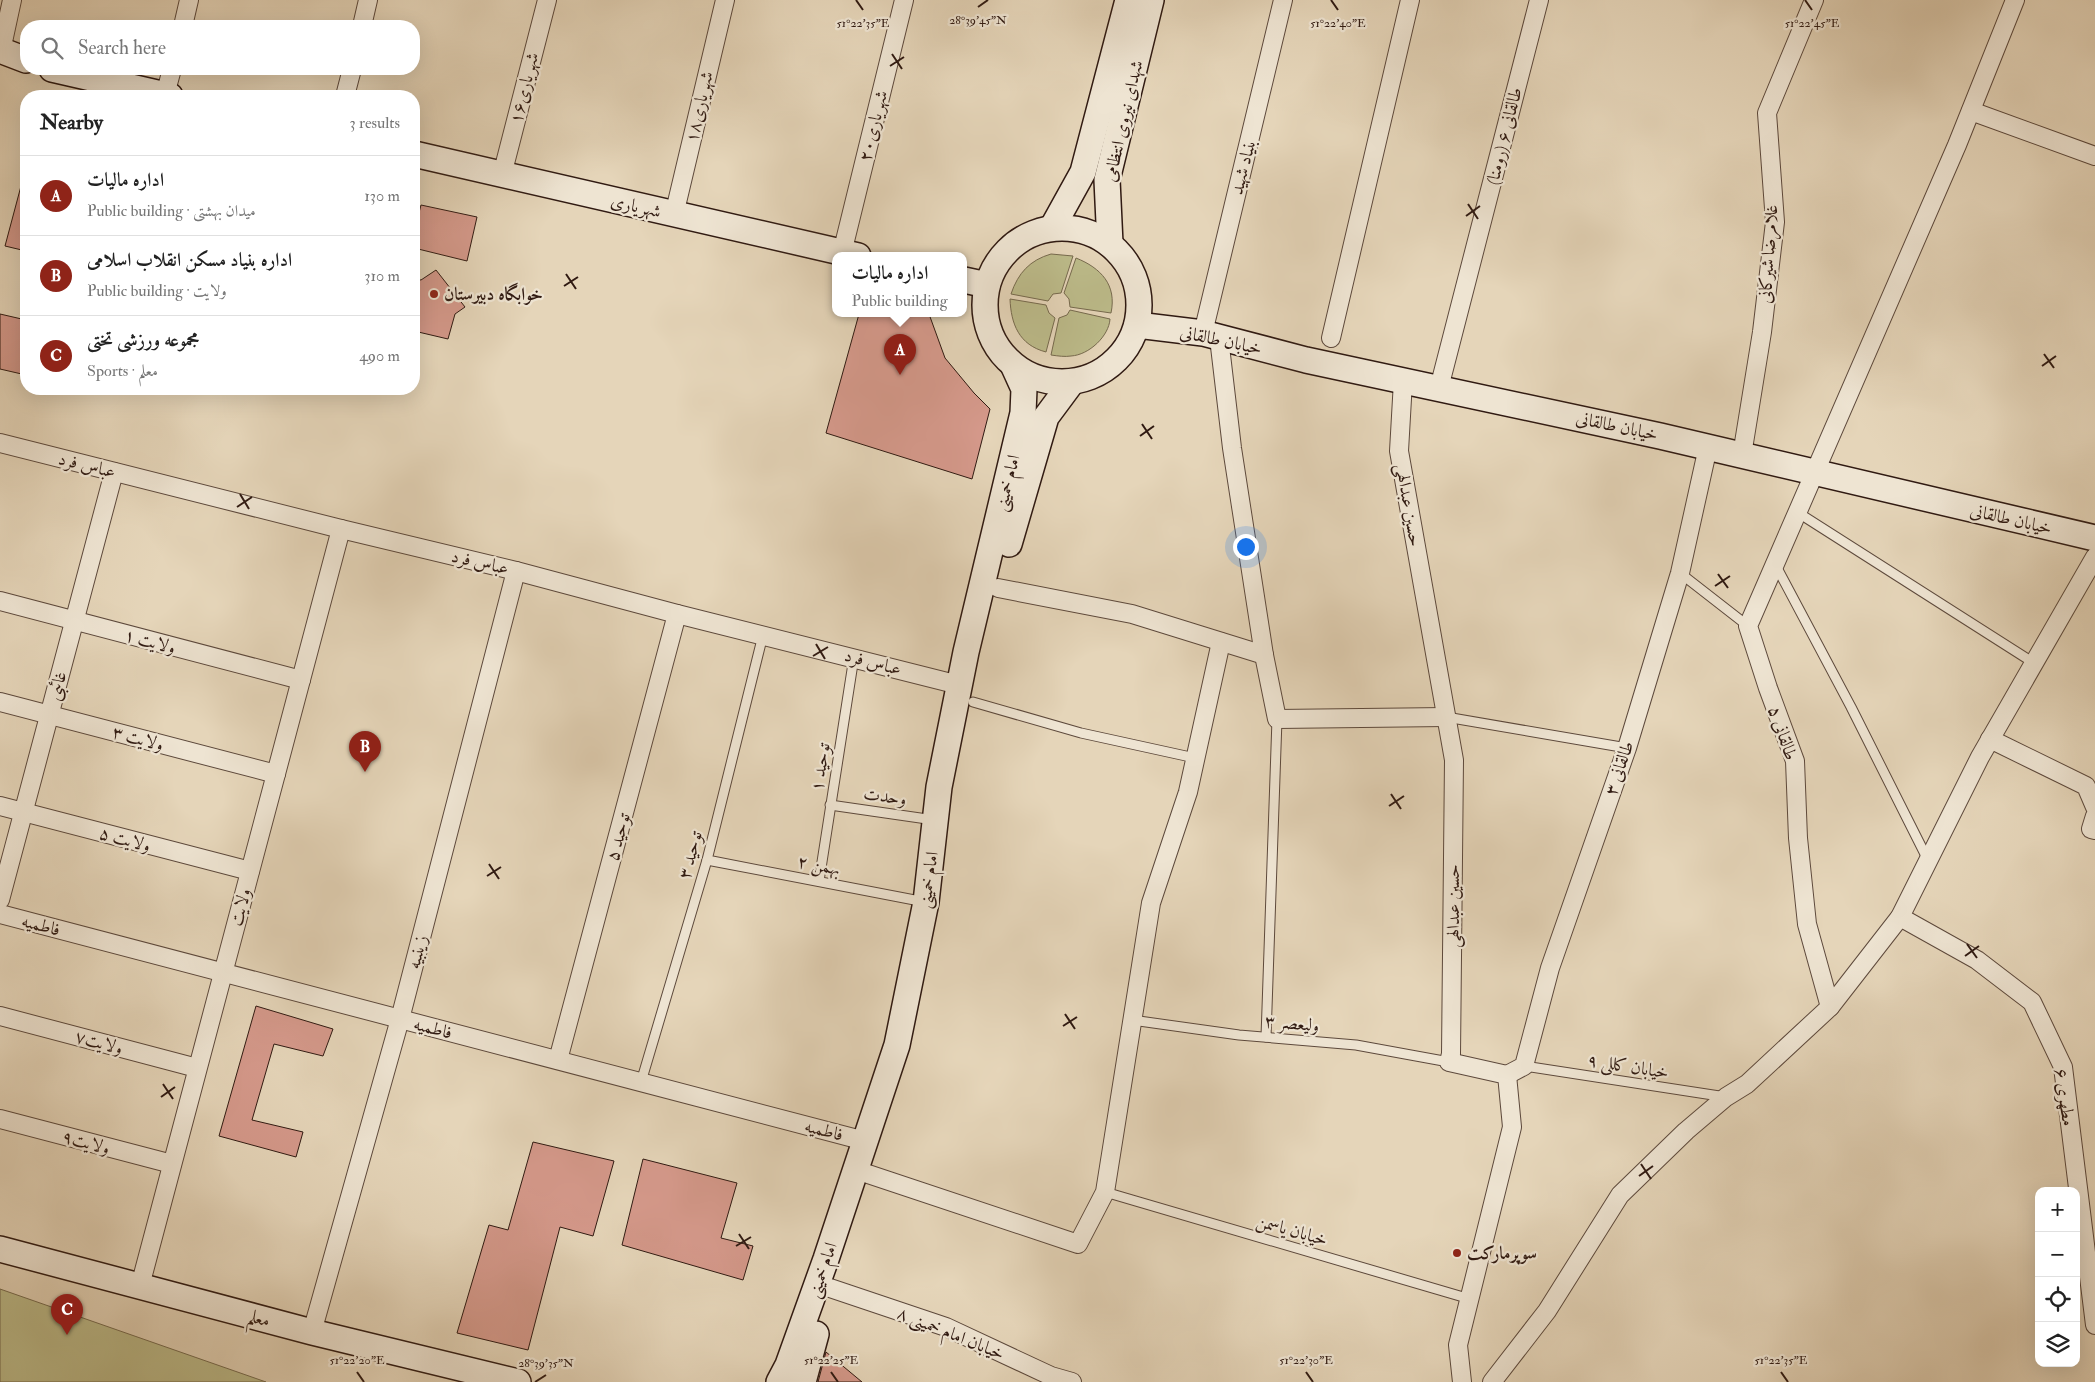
<!DOCTYPE html>
<html lang="en">
<head>
<meta charset="utf-8">
<style>
  :root { --surface:#fff; --page:#f2f2f2; --text:#222; --muted:#767676; --line:#e0e0e0; --accent:#8f2418 }
  body { margin:0; font-family:"IM FELL Double Pica",Amiri,serif; background:var(--page); color:var(--text) }
  .controls { position:absolute; right:15px; bottom:15px; display:grid; overflow:hidden; border-radius:10px; box-shadow:0 5px 20px #0002 }
  .controls button { width:45px; height:45px; display:grid; place-items:center; padding:0; border:0; border-bottom:1px solid var(--line); background:var(--surface); color:var(--text); font:25px sans-serif }
  .you { position:absolute; left:1245px; top:546px; width:18px; height:18px; margin:-12px; border:4px solid #fff; border-radius:50%; background:#1a73e8; box-shadow:0 0 0 8px #1a73e833 }
  .badge { display:grid; place-items:center; width:32px; height:32px; border-radius:50%; background:var(--accent); color:#fff; font-size:16px; font-weight:700 }
  .pin { position:absolute; translate:-50% -41px; filter:drop-shadow(0 1px 2px #0008) }
  .pin::after { content:''; position:absolute; top:26px; width:18px; height:15px; background:inherit; clip-path:polygon(0 0,100% 0,50% 100%) }
  .popup { position:absolute; left:832px; top:252px; width:135px; height:65px; box-sizing:border-box; display:grid; place-content:center; border-radius:10px; background:var(--surface); filter:drop-shadow(0 1px 4px #0005); font-size:16px; white-space:nowrap; color:var(--muted) }
  .popup b { font-size:19px; color:var(--text) }
  .popup::after { content:''; position:absolute; left:50%; top:100%; margin-left:-10px; border:10px solid transparent; border-top-color:var(--surface) }
  .list { margin:0; padding:0; list-style:none }
  h2 { display:flex; justify-content:space-between; align-items:center; height:65px; margin:0; padding:0 20px; font-size:21px }
  h2 small { font-size:16px; font-weight:400; color:var(--muted) }
  .list li { display:grid; grid-template-columns:32px 1fr auto; gap:15px; align-items:center; box-sizing:border-box; height:80px; padding:0 20px; border-top:1px solid var(--line) }
  .list b { display:block; font-size:19px; white-space:nowrap }
  .list p { margin:0; font-size:16px; white-space:nowrap; color:var(--muted) }
  .list em { font-size:16px; font-style:normal; color:var(--muted) }
  .icon { flex:none; width:28px; height:28px; fill:none; stroke:currentColor; stroke-width:2; stroke-linecap:round; stroke-linejoin:round }
  .map { position:relative; flex:none; width:2095px; height:1382px; overflow:hidden }
  .search { position:absolute; background:var(--surface); box-shadow:0 5px 20px #0002; left:20px; top:20px; width:400px; height:55px; display:flex; align-items:center; gap:12px; box-sizing:border-box; padding:0 18px; border-radius:20px; color:var(--muted); font-size:19px }
  .panel { position:absolute; background:var(--surface); box-shadow:0 5px 20px #0002; left:20px; top:90px; width:400px; height:305px; border-radius:20px }
  .map>svg:first-child { display:block }
</style>
</head>
<body>
<div class="map">
<svg width="2095" height="1382" viewBox="0 0 2095 1382">
  <rect width="100%" height="100%" fill="#e5d5b9"/>
  <filter id="stains"><feTurbulence type="fractalNoise" baseFrequency=".004" numOctaves="4"/><feColorMatrix values="0 0 0 0 .2 0 0 0 0 .09 0 0 0 0 .02 0 0 0 .5 -.17"/></filter>
  <radialGradient id="worn" r=".72"><stop offset=".6" stop-color="#630" stop-opacity="0"/><stop offset="1" stop-color="#630" stop-opacity=".3"/></radialGradient>
  <!-- green -->
  <g fill="#bcbb8a" stroke="#766a4e">
    <path d="M1051,254L1073,256L1061,293L1053,294L1048,301L1011,294C1018,273 1030,260 1051,254Z"/>
    <path d="M1076,258C1101,268 1117,285 1111,313L1070,307L1069,299L1064,293Z"/>
    <path d="M1010,299L1046,305L1049,313L1055,318L1046,352C1019,345 1011,324 1010,299Z"/>
    <path d="M1070,310L1110,319C1109,336 1089,355 1071,356C1065,357 1058,356 1051,355L1059,318L1067,315Z"/>
    <path d="M0,1289L266,1382H0Z"/>
  </g>
  <!-- building -->
  <g fill="#d5998b" stroke="#301a12">
    <path d="M21,186L26,187V251L5,246Z"/>
    <path d="M421,205L477,217L467,261L414,248V232Z"/>
    <path d="M436,270L465,307L455,314L448,339L414,331V279L421,280Z"/>
    <path d="M0,314L26,320V375L0,369Z"/>
    <path d="M859,314H929L945,358L974,393L990,409L972,479L826,433Z"/>
    <path d="M256,1006L333,1029L323,1056L274,1044L252,1120L303,1132L296,1157L219,1136Z"/>
    <path d="M533,1142L614,1161L593,1236L560,1227L528,1350L457,1333L489,1225L508,1230Z"/>
    <path d="M643,1159L737,1183L721,1238L753,1246L743,1280L622,1245Z"/>
    <path d="M826,1352L862,1382H818Z"/>
  </g>
  <g fill="none" stroke-linecap="round" stroke-linejoin="round">
    <defs>
      <g id="lane">
        <path d="M1797,512L2034,663"/>
        <path d="M1775,564L1851,707L1928,860"/>
        <path d="M1680,573L1748,626"/>
        <path d="M973,702L1081,733L1195,758"/>
        <path d="M1446,717L1627,748"/>
        <path d="M830,805L934,820"/>
        <path d="M707,860L925,902"/>
        <path d="M819,881L854,657"/>
        <path d="M1132,1020L1239,1035L1356,1045L1449,1062"/>
        <path d="M1266,1037L1277,719"/>
        <path d="M1524,1066L1726,1097"/>
        <path d="M641,1082L707,860L763,635"/>
        <path d="M1105,1192L1470,1299"/>
      </g>
      <g id="street">
        <path d="M183,26L189,0"/>
        <path d="M362,26L368,0"/>
        <path d="M1,51L12,0"/>
        <path d="M165,95L172,69"/>
        <path d="M345,96L352,69"/>
        <path d="M1971,111L2095,156"/>
        <path d="M502,175L547,0"/>
        <path d="M674,215L725,0"/>
        <path d="M842,253L904,0"/>
        <path d="M1203,333L1283,0"/>
        <path d="M1219,338L1232,448L1264,655L1277,719L1446,717"/>
        <path d="M1331,338L1410,0"/>
        <path d="M1403,381L1399,451L1454,760L1451,1054L1449,1062L1507,1075L1512,1127L1458,1345L1462,1382"/>
        <path d="M1439,388L1539,0"/>
        <path d="M0,443L341,529L516,571L677,614L959,685"/>
        <path d="M1742,455L1762,332L1775,222L1767,113L1814,0"/>
        <path d="M998,588L1132,614L1264,655"/>
        <path d="M0,601L301,680"/>
        <path d="M0,702L276,774"/>
        <path d="M1990,739L2086,786L2095,807"/>
        <path d="M0,806L250,871"/>
        <path d="M2095,816L2091,829L2095,830"/>
        <path d="M0,900L114,472"/>
        <path d="M0,914L865,1141"/>
        <path d="M1900,917L1977,960L2032,1002L2063,1067L2095,1325"/>
        <path d="M1830,1007L1807,924L1798,838L1795,761L1768,688L1748,626L1957,145L2015,0"/>
        <path d="M0,1016L197,1068"/>
        <path d="M558,1060L677,614"/>
        <path d="M1507,1075L1524,1066L1550,968L1627,748L1680,573L1708,447"/>
        <path d="M0,1119L172,1164"/>
        <path d="M868,1174L1078,1244L1105,1192L1151,903L1188,792L1221,642"/>
        <path d="M140,1286L341,529"/>
        <path d="M830,1288L946,1327L1051,1376L1072,1382"/>
        <path d="M312,1332L400,1019L516,571"/>
        <path d="M1492,1382L1547,1311L1620,1195L1686,1131L1726,1097L1747,1084L1830,1007L1900,917L1980,757L2095,557"/>
      </g>
      <g id="secondary">
        <path d="M0,50L26,60"/>
        <path d="M52,69L170,96"/>
        <path d="M414,154L858,256"/>
        <path d="M1052,228L1083,172L1128,0"/>
        <circle cx="1062" cy="305" r="77"/>
        <path d="M1110,244L1107,180L1151,0"/>
        <path d="M964,280L987,285"/>
        <path d="M1137,325L1203,333L1306,360L1660,436L2095,538"/>
        <path d="M1009,544L1046,417L1072,382"/>
        <path d="M0,1249L312,1332L518,1382"/>
        <path d="M779,1382L788,1365L826,1259L897,1045L926,902L939,787L966,652L1023,413L1024,389L1014,367"/>
        <path d="M803,1382L816,1334"/>
      </g>
    </defs>
    <!-- lane casing -->
    <use href="#lane" stroke="#5d493c" stroke-width="11"/>
    <!-- street casing -->
    <use href="#street" stroke="#5d493c" stroke-width="20"/>
    <!-- secondary casing -->
    <use href="#secondary" stroke="#301a12" stroke-width="28"/>
    <!-- lane -->
    <use href="#lane" stroke="#eee4d2" stroke-width="9"/>
    <!-- street -->
    <use href="#street" stroke="#eee4d2" stroke-width="18"/>
    <!-- secondary -->
    <use href="#secondary" stroke="#eee4d2" stroke-width="25"/>
  </g>
  <!-- ticks -->
  <path fill="none" stroke="#301a12" stroke-width="2" d="M856,0L863,10M1331,0L1338,10M1805,0L1812,10M978,7L988,0M892,54L902,69M890,66L904,57M1468,204L1478,219M1466,216L1480,206M566,274L576,289M564,286L578,277M2044,354L2054,368M2042,366L2056,356M1142,424L1152,439M1140,436L1154,426M240,494L249,509M237,507L252,497M1718,574L1728,588M1715,586L1730,576M816,644L825,659M813,656L828,647M1391,794L1401,809M1389,806L1404,796M489,864L499,879M487,876L501,867M1967,944L1977,958M1965,956L1979,946M1065,1014L1075,1029M1063,1026L1077,1017M163,1084L173,1099M161,1097L175,1087M1641,1164L1651,1179M1639,1176L1653,1166M739,1234L749,1249M736,1246L751,1237M357,1372L364,1382M831,1372L838,1382M1306,1372L1313,1382M1781,1372L1788,1382M535,1382L546,1375"/>
  <!-- markers -->
  <g fill="#8f2418" stroke="#eee4d2" stroke-width="2">
    <circle cx="434" cy="294" r="5"/>
    <circle cx="1457" cy="1253" r="5"/>
  </g>
  <g text-anchor="middle" stroke-width="4.5" stroke-linejoin="round" paint-order="stroke">
    <!-- street labels -->
    <g font-size="18" fill="#301a12" stroke="#eee4d2">
      <text transform="translate(524 88) rotate(-76)" y="6">شهریاری۱۶</text>
      <text transform="translate(699 107) rotate(-77)" y="6">شهریاری۱۸</text>
      <text transform="translate(1123 121) rotate(-77)" y="6">شهدای نیروی انتظامی</text>
      <text transform="translate(873 126) rotate(-76)" y="6">شهریاری۲۰</text>
      <text transform="translate(1504 136) rotate(-76)" y="6">طالقانی ۶ (رومنا)</text>
      <text transform="translate(1243 167) rotate(-76)" y="6">بنیاد شهید</text>
      <text transform="translate(636 206) rotate(13)" y="6">شهریاری</text>
      <text transform="translate(1768 254) rotate(-86)" y="6">غلامرضا شیرکانی</text>
      <text transform="translate(1221 340) rotate(12)" y="6">خیابان طالقانی</text>
      <text transform="translate(1617 426) rotate(12)" y="6">خیابان طالقانی</text>
      <text transform="translate(87 465) rotate(14)" y="6">عباس فرد</text>
      <text transform="translate(1007 483) rotate(-76)" y="6">امام خمینی</text>
      <text transform="translate(1409 505) rotate(80)" y="6">حسین عبدالهی</text>
      <text transform="translate(2011 519) rotate(13)" y="6">خیابان طالقانی</text>
      <text transform="translate(480 562) rotate(13)" y="6">عباس فرد</text>
      <text transform="translate(150 641) rotate(15)" y="6">ولایت ۱</text>
      <text transform="translate(873 662) rotate(15)" y="6">عباس فرد</text>
      <text transform="translate(57 686) rotate(-75)" y="6">غائبی</text>
      <text transform="translate(1783 733) rotate(71)" y="6">طالقانی ۵</text>
      <text transform="translate(138 738) rotate(15)" y="6">ولایت ۳</text>
      <text transform="translate(820 767) rotate(-81)" y="6">توحید ۱</text>
      <text transform="translate(1619 768) rotate(-71)" y="6">طالقانی ۳</text>
      <text transform="translate(885 796) rotate(8)" y="6">وحدت</text>
      <text transform="translate(618 837) rotate(-75)" y="6">توحید ۵</text>
      <text transform="translate(125 839) rotate(15)" y="6">ولایت ۵</text>
      <text transform="translate(690 855) rotate(-75)" y="6">توحید ۳</text>
      <text transform="translate(819 865) rotate(11)" y="6">بهمن ۲</text>
      <text transform="translate(928 880) rotate(-82)" y="6">امام خمینی</text>
      <text transform="translate(1453 906) rotate(-90)" y="6">حسین عبدالهی</text>
      <text transform="translate(240 907) rotate(-75)" y="6">ولایت</text>
      <text transform="translate(41 925) rotate(15)" y="6">فاطمیه</text>
      <text transform="translate(417 952) rotate(-76)" y="6">زینبیه</text>
      <text transform="translate(1292 1023) rotate(5)" y="6">ولیعصر ۳</text>
      <text transform="translate(433 1028) rotate(15)" y="6">فاطمیه</text>
      <text transform="translate(99 1042) rotate(15)" y="6">ولایت۷</text>
      <text transform="translate(1628 1066) rotate(9)" y="6">خیابان کللی ۹</text>
      <text transform="translate(2065 1097) rotate(82)" y="6">مطهری ۶</text>
      <text transform="translate(824 1130) rotate(15)" y="6">فاطمیه</text>
      <text transform="translate(86 1142) rotate(15)" y="6">ولایت۹</text>
      <text transform="translate(1292 1230) rotate(16)" y="6">خیابان یاسمن</text>
      <text transform="translate(822 1270) rotate(-71)" y="6">امام خمینی</text>
      <text transform="translate(259 1318) rotate(15)" y="6">معلم</text>
      <text transform="translate(951 1333) rotate(22)" y="6">خیابان امام خمینی ۸</text>
    </g>
    <!-- poi labels -->
    <g font-size="18" font-weight="bold" fill="#301a12" stroke="#eee4d2" text-anchor="start">
      <text x="444" y="300">خوابگاه دبیرستان</text>
      <text x="1467" y="1259">سوپرمارکت</text>
    </g>
  </g>
  <g font-size="12" text-anchor="middle" fill="#301a12" stroke="#eee4d2" stroke-width="4.5" stroke-linejoin="round" paint-order="stroke">
    <text x="978" y="24">28°39'45"N</text>
    <text x="863" y="27">51°22'35"E</text>
    <text x="1338" y="27">51°22'40"E</text>
    <text x="1812" y="27">51°22'45"E</text>
    <text x="357" y="1364">51°22'20"E</text>
    <text x="831" y="1364">51°22'25"E</text>
    <text x="1306" y="1364">51°22'30"E</text>
    <text x="1781" y="1364">51°22'35"E</text>
    <text x="546" y="1367">28°39'35"N</text>
  </g>
  <rect width="100%" height="100%" filter="url(#stains)"/>
  <rect width="100%" height="100%" fill="url(#worn)"/>
</svg>
<div class="controls">
<button>+</button>
<button>−</button>
<button><svg class="icon" aria-label="locate" viewBox="0 0 24 24"><circle cx="12" cy="12" r="6"/><path d="M12 2v4M12 18v4M2 12h4M18 12h4"/></svg></button>
<button><svg class="icon" aria-label="layers" viewBox="0 0 24 24"><path d="M12 4l9 5-9 5-9-5zM3 14l9 5 9-5"/></svg></button>
</div>
<div class="you"></div>
<div class="pin badge" style="left:900px;top:375px">A</div>
<div class="popup"><b>اداره مالیات</b>Public building</div>
<div class="pin badge" style="left:365px;top:772px">B</div>
<div class="pin badge" style="left:67px;top:1335px">C</div>
<div class="search"><svg class="icon" aria-label="search" viewBox="0 0 24 24"><circle cx="10" cy="10" r="6"/><path d="M15 15l6 6"/></svg>Search here</div>
<section class="panel">
<h2>Nearby<small>3 results</small></h2>
<ul class="list">
<li><span class="badge">A</span><div><b>اداره مالیات</b><p>Public building · میدان بهشتی</p></div><em>130 m</em></li>
<li><span class="badge">B</span><div><b>اداره بنیاد مسکن انقلاب اسلامی</b><p>Public building · ولایت</p></div><em>310 m</em></li>
<li><span class="badge">C</span><div><b>مجموعه ورزشی تختی</b><p>Sports · معلم</p></div><em>490 m</em></li>
</ul>
</section>
</div>
</body>
</html>
